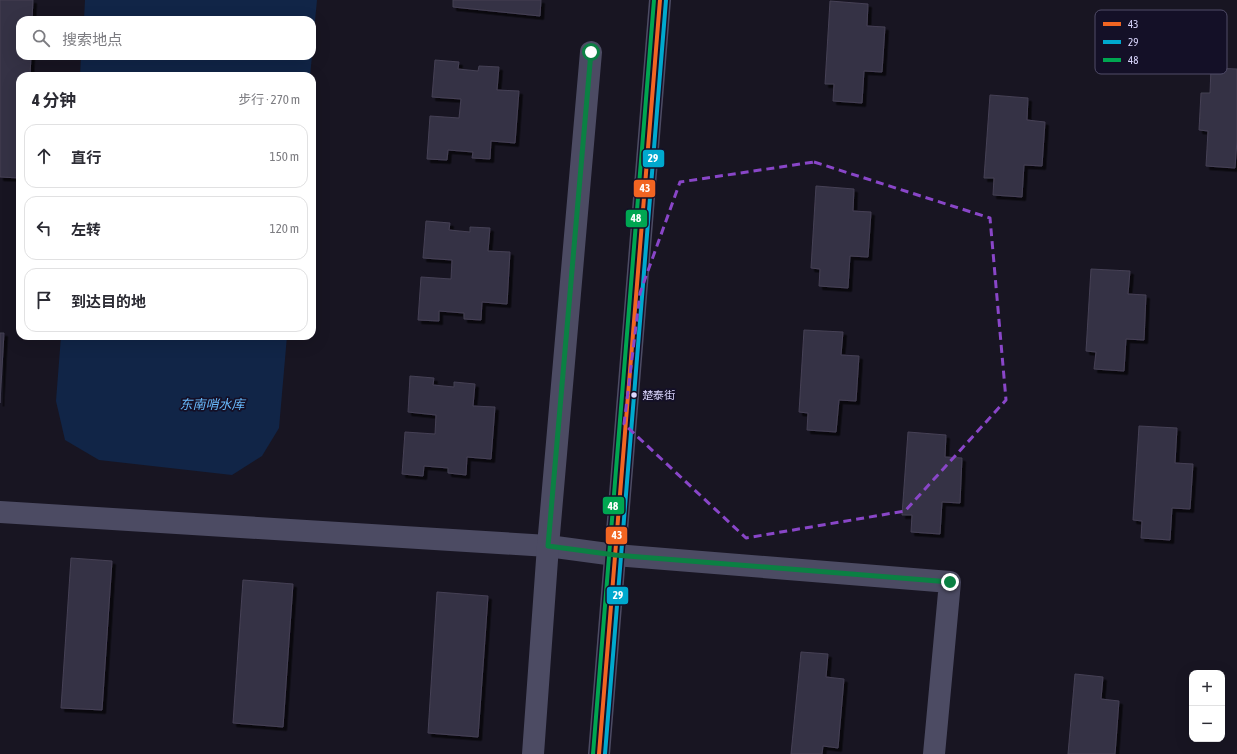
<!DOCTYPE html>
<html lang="zh">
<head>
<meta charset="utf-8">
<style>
  :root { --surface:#fff; --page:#f7f7f7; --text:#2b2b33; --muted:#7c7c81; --line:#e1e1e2 }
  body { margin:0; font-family:"Asap Condensed","Noto Sans SC",sans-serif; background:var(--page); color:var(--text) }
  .controls { position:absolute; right:12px; bottom:12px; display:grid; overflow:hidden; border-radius:8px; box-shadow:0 4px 16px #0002 }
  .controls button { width:36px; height:36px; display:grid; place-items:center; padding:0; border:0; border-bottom:1px solid var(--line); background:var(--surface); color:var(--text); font:20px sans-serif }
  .stop { position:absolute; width:12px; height:12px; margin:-9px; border:3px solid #0b8043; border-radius:50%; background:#fff }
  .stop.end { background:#0b8043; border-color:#fff; box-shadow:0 1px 4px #0008 }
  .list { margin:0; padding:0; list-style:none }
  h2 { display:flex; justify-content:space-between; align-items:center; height:52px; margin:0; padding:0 16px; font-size:17px }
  h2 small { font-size:13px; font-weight:400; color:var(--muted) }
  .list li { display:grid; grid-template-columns:26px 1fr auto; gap:12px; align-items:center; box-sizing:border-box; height:64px; margin:0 8px 8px; padding:0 8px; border:1px solid var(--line); border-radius:12px }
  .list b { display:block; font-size:15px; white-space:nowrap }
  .list em { font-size:13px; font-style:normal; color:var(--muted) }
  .icon { flex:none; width:22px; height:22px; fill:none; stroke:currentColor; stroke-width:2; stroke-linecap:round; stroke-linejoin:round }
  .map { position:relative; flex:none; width:1237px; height:754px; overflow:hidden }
  .search { position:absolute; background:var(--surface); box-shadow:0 4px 16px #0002; left:16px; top:16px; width:300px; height:44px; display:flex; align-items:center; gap:10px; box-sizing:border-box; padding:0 14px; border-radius:12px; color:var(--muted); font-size:15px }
  .panel { position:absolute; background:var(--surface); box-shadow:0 4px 16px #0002; left:16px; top:72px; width:300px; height:268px; border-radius:12px }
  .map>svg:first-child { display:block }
</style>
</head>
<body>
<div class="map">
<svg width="1237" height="754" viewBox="0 0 1237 754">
  <defs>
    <filter id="shadow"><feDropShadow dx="3.5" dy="3.5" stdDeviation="0" flood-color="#0009"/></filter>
  </defs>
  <rect width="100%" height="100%" fill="#181522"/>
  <!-- water -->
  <g fill="#112547">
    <path d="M85,0H317L312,52V20H84Z"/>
    <path d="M81,56H312L310,76H80Z"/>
    <path d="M61,336H287L279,428L262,456L232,475L99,460L65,440L56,401Z"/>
  </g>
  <!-- building -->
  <g fill="#363344" stroke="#454055" filter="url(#shadow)">
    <path d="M0,0H33L32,20H20V56H31L30,76H20V178L0,177Z"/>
    <path d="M453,0H541L540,16L453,7Z"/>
    <path d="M830,1L868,4L867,26L885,27L882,72L864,71L862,103L833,101L834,84H825Z"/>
    <path d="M435,60L459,62L458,69L478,71L479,66L499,67L497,90L519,91L515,143L491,141L490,159L472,158L473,152L448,150L447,160L427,159L430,116L459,118L461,99L432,97Z"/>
    <path d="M1211,68L1237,69V140L1235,168L1206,166L1208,131L1199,130L1201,93H1210Z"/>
    <path d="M990,95L1028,98L1027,120L1045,122L1042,166L1024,165L1022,197L993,195L994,178H984Z"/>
    <path d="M816,186L854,189L853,211L871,212L868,257L850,256L848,288L819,286L820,269L811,268Z"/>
    <path d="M426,221L450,223L449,230L470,232V227L490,228L488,251L510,252L507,304L482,302L481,320L464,319V313L439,311V321L418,320L421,277L451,279L452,260L423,258Z"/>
    <path d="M1091,269L1130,271L1128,294L1146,295L1144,340L1126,339L1124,371L1094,369L1096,352L1086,351Z"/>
    <path d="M804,330L843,332L841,355L859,356L856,401L839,400L836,432L807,430L808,413L799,412Z"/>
    <path d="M0,333H4L0,403Z"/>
    <path d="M410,376L434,378L433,385L454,387V382L475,384L473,406L495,407L491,459L467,457L466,475L448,473V468L424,466L423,476L402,474L405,432L435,434L436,415L408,412Z"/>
    <path d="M1139,426L1177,428L1175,463L1193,464L1190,509L1172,508L1170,540L1141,538L1142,521L1133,520Z"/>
    <path d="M908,432L946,435L945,457L962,458L960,503L942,502L940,534L911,532L912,515H902Z"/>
    <path d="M71,558L112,561L102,710L61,708Z"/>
    <path d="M243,580L293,584L283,727L233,723Z"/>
    <path d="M437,592L488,596L478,737L428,733Z"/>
    <path d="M801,652L828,654L826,677L844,679L838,748L823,746L822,754H791Z"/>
    <path d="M1075,674L1103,677L1101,699L1119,701L1115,754H1068Z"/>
  </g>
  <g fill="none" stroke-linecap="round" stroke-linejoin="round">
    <!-- minor -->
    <g stroke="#4c4b63" stroke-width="22">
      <path d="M0,512L548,546L615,555L950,582L934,754"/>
      <path d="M533,754L548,546L591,52"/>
    </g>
    <!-- tertiary -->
    <path stroke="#4c4b63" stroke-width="22" d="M599,754L660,0"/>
    <defs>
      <path id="bus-1" d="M599,754L660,0"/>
      <path id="bus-2" d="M605,754L666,0"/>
      <path id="bus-3" d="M593,754L654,0"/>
    </defs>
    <!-- bus-1 casing -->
    <use href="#bus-1" stroke="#141027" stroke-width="7"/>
    <!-- bus-2 casing -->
    <use href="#bus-2" stroke="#141027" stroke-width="7"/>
    <!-- bus-3 casing -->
    <use href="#bus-3" stroke="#141027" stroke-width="7"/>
    <!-- bus-1 -->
    <use href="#bus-1" stroke="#f26522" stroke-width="4"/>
    <!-- bus-2 -->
    <use href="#bus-2" stroke="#00a9ce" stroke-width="4"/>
    <!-- bus-3 -->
    <use href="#bus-3" stroke="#00a651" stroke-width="4"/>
  </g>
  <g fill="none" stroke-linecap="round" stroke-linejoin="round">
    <!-- route -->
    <path stroke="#0b8043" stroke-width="5" d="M591,52L548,546L615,555L950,582"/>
  </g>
  <!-- marked area -->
  <path fill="none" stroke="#8946c8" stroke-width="3" stroke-dasharray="8 5" stroke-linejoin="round" d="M814,162L990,218L1006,400L905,511L746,538L624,424L640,293L680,182Z"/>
  <!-- markers -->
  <circle fill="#dbd7fe" stroke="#141027" stroke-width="1.5" cx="634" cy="395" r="3.5"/>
  <g text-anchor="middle" stroke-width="3.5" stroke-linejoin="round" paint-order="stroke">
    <!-- bus labels -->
    <g font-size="11" fill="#dbd7fe" stroke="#141027" text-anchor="start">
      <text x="642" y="399">楚泰街</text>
    </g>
    <!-- water labels -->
    <g font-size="13" font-style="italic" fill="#68b9fb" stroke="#141027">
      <text x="212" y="409">东南哨水库</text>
    </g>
  </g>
  <!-- legend -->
  <rect x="1095" y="10" width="132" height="64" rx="6" fill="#141027" stroke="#504c68" stroke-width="1"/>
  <rect x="1103" y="22" width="18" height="4" fill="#f26522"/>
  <rect x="1103" y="40" width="18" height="4" fill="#00a9ce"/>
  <rect x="1103" y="58" width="18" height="4" fill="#00a651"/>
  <g font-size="11" fill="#dbd7fe">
    <text x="1128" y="28">43</text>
    <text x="1128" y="46">29</text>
    <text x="1128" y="64">48</text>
  </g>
  <g stroke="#141027" stroke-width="1.5">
    <rect x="642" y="149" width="23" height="19" rx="4" fill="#00a9ce"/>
    <rect x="633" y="179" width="23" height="19" rx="4" fill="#f26522"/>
    <rect x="625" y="209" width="23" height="19" rx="4" fill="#00a651"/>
    <rect x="602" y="496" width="23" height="19" rx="4" fill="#00a651"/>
    <rect x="605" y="526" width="23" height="19" rx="4" fill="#f26522"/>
    <rect x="606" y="586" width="23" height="19" rx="4" fill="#00a9ce"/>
  </g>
  <g font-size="11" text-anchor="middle" font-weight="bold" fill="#fff">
    <text x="653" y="162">29</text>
    <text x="645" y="192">43</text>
    <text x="636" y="222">48</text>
    <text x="613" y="510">48</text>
    <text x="617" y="539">43</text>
    <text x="618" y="599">29</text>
  </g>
</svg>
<div class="controls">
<button>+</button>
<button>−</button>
</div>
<div class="stop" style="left:591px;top:52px"></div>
<div class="stop end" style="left:950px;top:582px"></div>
<div class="search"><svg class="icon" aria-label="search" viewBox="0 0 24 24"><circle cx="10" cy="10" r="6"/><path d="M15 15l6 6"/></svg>搜索地点</div>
<section class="panel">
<h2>4 分钟<small>步行 · 270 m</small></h2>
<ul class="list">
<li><svg class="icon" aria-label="ahead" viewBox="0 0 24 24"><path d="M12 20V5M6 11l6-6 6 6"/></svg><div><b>直行</b></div><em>150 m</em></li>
<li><svg class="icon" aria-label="left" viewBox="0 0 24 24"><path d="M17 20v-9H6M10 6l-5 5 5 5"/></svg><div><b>左转</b></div><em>120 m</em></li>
<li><svg class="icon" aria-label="arrive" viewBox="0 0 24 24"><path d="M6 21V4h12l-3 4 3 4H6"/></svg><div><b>到达目的地</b></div></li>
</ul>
</section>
</div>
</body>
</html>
